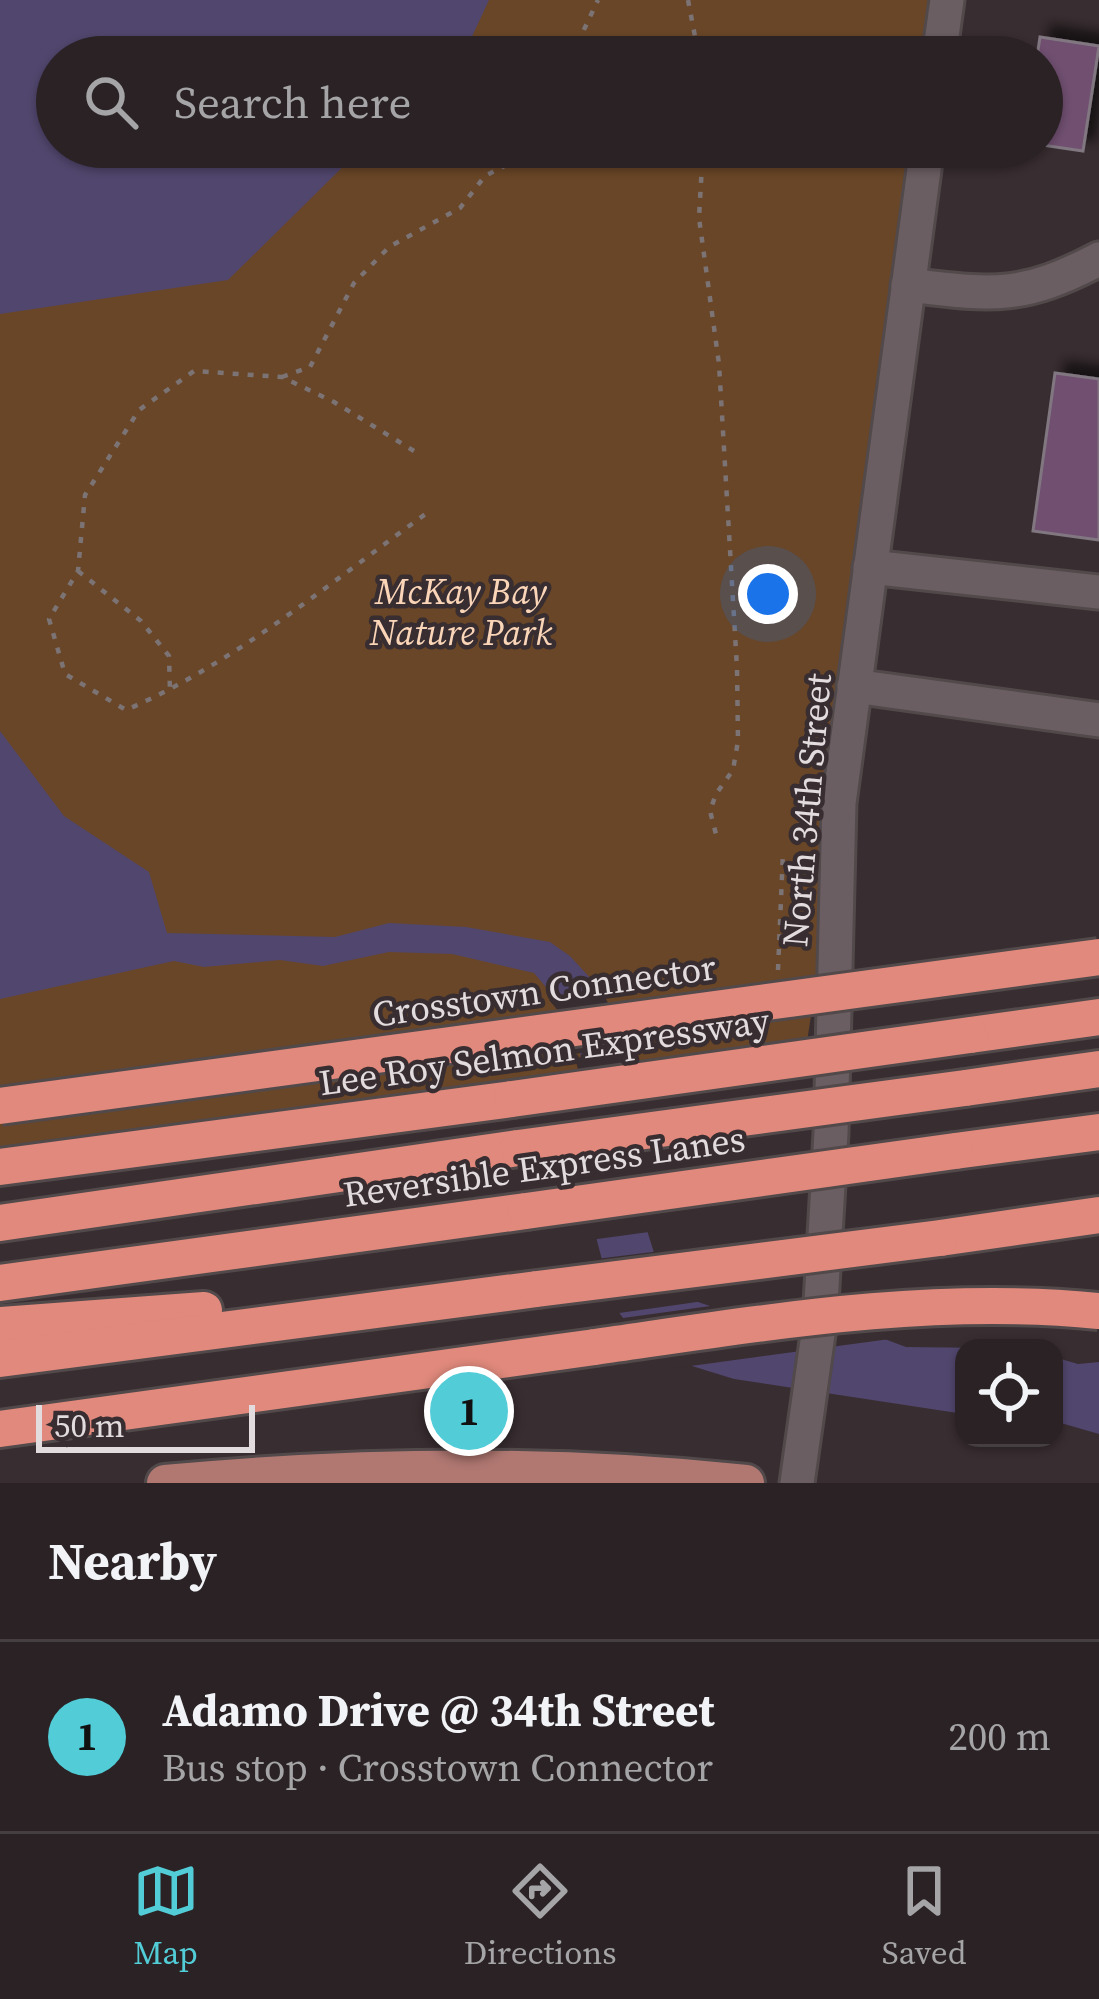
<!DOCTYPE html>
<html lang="en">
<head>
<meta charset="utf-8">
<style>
  :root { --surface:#2a2224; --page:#322a2c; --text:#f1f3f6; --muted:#a5a4a6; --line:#463f41; --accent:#52ccd6 }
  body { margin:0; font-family:"Source Serif 4",serif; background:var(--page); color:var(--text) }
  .controls { position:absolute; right:36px; bottom:36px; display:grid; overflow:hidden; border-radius:24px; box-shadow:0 3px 9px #0004 }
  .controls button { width:108px; height:108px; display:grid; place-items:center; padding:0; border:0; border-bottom:3px solid var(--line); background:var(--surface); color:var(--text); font:60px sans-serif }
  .scale { position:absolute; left:36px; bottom:30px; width:219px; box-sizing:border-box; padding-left:12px; border:6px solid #e3dcde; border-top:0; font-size:33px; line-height:42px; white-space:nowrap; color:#e3dcde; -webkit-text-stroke:9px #382d30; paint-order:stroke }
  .you { position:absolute; left:768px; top:594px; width:42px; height:42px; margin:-30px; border:9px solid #fff; border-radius:50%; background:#1a73e8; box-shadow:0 0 0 18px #1a73e833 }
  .badge { display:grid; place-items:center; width:78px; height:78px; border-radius:50%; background:var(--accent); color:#111; font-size:39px; font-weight:700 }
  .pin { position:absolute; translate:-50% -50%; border:6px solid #fff; box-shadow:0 3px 12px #0006 }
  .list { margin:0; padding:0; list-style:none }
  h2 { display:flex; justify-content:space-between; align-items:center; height:156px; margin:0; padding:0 48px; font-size:51px }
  h2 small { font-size:39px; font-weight:400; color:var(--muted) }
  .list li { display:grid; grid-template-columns:78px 1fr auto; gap:36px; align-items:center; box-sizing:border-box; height:192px; padding:0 48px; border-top:3px solid var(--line) }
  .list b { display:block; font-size:45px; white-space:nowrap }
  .list p { margin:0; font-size:39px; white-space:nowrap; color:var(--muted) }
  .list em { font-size:39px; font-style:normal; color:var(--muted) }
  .icon { flex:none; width:66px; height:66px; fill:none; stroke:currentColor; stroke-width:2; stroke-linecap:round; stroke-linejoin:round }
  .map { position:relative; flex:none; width:1099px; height:1483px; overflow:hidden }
  .search { position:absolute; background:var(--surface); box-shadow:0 3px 9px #0004; left:36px; right:36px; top:36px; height:132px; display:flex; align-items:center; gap:30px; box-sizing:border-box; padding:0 42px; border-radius:66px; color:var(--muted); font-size:45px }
  .sheet { height:348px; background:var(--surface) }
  nav { display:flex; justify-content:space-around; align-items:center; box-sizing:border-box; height:168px; border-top:3px solid var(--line); background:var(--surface); font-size:33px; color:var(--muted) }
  nav a { display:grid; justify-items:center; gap:6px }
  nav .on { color:var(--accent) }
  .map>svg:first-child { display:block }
</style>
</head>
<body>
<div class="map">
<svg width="1099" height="1483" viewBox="0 0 1099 1483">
  <defs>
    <filter id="shadow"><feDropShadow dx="11" dy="-11" stdDeviation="6" flood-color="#0009"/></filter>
  </defs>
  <rect width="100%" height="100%" fill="#382d30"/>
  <!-- green -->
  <path fill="#694627" d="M0,0H964L955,57H57V147H942L804,1062L0,1167Z"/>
  <!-- water -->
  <g fill="#51466d">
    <path d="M0,0H489L469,43L455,57H57V147H363L228,280L0,314Z"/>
    <path d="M0,731L64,816L149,872L167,933L335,937L389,923L466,927L550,942L570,956L593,981L619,1037L615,1066L642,1214L660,1272L686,1298L725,1311L874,1335L906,1347L992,1348H964V1414L734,1379L666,1358L633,1331L614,1306L595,1233L587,1080L577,1042L566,1011L534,973L452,954L389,952L323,966L280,960L204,967L174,961L0,999Z"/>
    <path d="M1054,1357L1078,1364L1099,1362V1434L1054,1421Z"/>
  </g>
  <!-- pier -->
  <g fill="#382d30">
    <path d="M603,993L624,1035L623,1048L574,1054L561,1014L549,1000Z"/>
    <path d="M623,1052L629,1136L656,1231L590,1240L582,1177L581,1081L575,1058Z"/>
    <path d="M661,1251L665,1269L689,1292L711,1300L612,1314L596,1259Z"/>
    <path d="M725,1304L784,1320L875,1329L897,1338L676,1368L663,1363L629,1336L616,1319Z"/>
  </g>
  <!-- building -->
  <g fill="#704f70" stroke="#807780" stroke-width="3" filter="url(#shadow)">
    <path d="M1040,37L1099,46L1083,151L1042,145V57H1037Z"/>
    <path d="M1055,373L1099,379V540L1033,531Z"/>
  </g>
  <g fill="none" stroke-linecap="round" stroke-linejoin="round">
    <defs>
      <g id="minor">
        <path d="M939,57L947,0"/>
        <path d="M908,285C992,295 1021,300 1099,259"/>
        <path d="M870,567L1099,592"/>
        <path d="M854,686L1099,720"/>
        <path d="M797,1483L820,1320L831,1133L839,803L927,147"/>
      </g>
      <path id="major" d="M165,1483C360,1465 551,1462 746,1483"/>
      <g id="highway">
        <path d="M970,1035L1099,1017"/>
        <path d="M965,1088L1099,1069"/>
        <path d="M955,1151L1099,1132"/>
        <path d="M0,1167L512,1099"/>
        <path d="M0,1223L518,1148"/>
        <path d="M940,1238L1099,1215"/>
        <path d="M0,1283L526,1211"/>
        <path d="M0,1325L204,1310"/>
        <path d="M0,1359L537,1289"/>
        <path d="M0,1429L595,1347"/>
      </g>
    </defs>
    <!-- minor casing -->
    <use href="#minor" stroke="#52494b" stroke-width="39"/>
    <!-- major casing -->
    <use href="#major" stroke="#52494b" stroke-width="42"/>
    <!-- highway casing -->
    <use href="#highway" stroke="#52494b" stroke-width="42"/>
    <!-- path -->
    <g stroke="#7c7375" stroke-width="4.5" stroke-dasharray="6 9" stroke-linecap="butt">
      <path d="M688,0L699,57"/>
      <path d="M571,57L598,0"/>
      <path d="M703,147L699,218L719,364L737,668L738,741L733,770L716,794L710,811L717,838"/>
      <path d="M282,377L310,367L354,283L389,247L460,208L485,176L516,160L521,147"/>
      <path d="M414,451L334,402L282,377L194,371L139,410L85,495L78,571L49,619L65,674L126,710C235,663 331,582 427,513"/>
      <path d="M78,571L141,621L169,656L170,692"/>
      <path d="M778,970L783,852"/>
    </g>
    <!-- minor -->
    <use href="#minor" stroke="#6b5e62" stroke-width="33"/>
    <!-- major -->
    <use href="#major" stroke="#b17872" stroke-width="36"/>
    <!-- highway -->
    <use href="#highway" stroke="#e0897c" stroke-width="36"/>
    <defs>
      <g id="highway-bridge">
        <path d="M512,1099L970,1035"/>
        <path d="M0,1106L1099,957"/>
        <path d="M518,1148L965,1088"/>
        <path d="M526,1211L955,1151"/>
        <path d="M537,1289L940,1238"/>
        <path d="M595,1347C763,1323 929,1294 1099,1311"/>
      </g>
    </defs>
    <!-- highway-bridge casing -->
    <use href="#highway-bridge" stroke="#52494b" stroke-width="42" stroke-linecap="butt"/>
    <!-- highway-bridge -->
    <use href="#highway-bridge" stroke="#e0897c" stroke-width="36"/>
  </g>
  <g text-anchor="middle" stroke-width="9" stroke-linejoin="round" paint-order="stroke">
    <!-- park labels -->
    <g font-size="36" font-style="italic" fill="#fbd5b8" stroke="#382d30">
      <text x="461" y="604">McKay Bay<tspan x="461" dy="41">Nature Park</tspan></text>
    </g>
    <!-- street labels -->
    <g font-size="36" fill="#e3dcde" stroke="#382d30">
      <text transform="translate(806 810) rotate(-85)" y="13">North 34th Street</text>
      <text transform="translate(544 990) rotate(-8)" y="13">Crosstown Connector</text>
      <text transform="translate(544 1051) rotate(-8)" y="13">Lee Roy Selmon Expressway</text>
      <text transform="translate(544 1166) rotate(-8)" y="13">Reversible Express Lanes</text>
    </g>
  </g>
</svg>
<div class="controls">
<button><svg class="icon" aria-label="locate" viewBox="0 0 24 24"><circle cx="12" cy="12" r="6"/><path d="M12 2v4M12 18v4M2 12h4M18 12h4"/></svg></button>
</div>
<div class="scale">50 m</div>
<div class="you"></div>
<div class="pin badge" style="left:469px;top:1411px">1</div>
<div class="search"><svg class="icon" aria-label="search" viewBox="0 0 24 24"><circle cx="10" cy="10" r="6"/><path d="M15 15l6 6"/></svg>Search here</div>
</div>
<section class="sheet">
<h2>Nearby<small></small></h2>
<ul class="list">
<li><span class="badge">1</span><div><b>Adamo Drive @ 34th Street</b><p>Bus stop · Crosstown Connector</p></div><em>200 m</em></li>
</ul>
</section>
<nav>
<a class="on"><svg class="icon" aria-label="map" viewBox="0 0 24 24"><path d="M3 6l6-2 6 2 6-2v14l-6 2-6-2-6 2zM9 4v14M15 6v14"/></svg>Map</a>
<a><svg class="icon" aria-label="directions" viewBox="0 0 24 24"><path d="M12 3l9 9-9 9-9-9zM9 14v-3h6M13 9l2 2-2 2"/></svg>Directions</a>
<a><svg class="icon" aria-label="saved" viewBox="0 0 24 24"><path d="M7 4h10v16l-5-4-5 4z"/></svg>Saved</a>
</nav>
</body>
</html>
